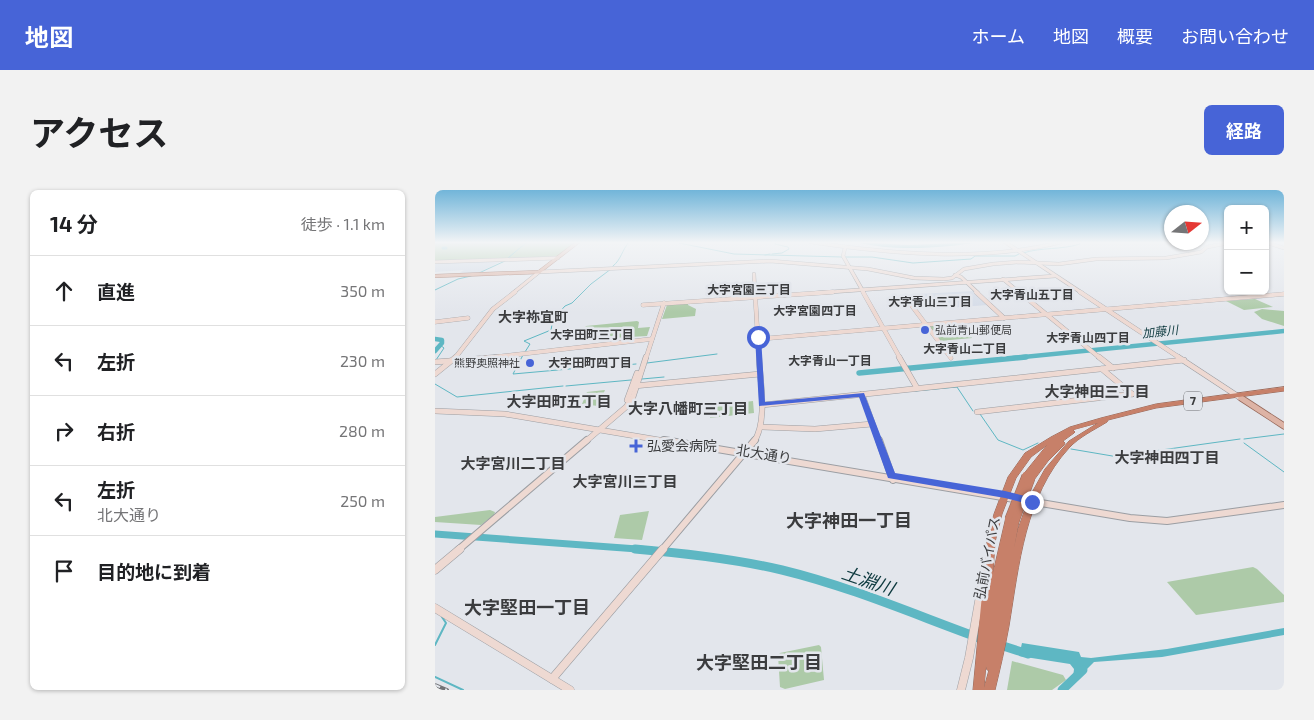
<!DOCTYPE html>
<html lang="ja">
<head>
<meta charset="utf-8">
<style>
  :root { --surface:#fff; --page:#f2f2f2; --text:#202124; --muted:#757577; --line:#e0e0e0; --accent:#4764d7 }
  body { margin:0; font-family:"Exo 2","Noto Sans JP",sans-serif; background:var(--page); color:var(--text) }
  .controls { position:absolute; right:15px; top:15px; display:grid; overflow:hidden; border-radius:8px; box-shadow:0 1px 4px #0004 }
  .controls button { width:45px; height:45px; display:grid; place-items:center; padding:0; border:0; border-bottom:1px solid var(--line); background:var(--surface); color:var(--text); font:25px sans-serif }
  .compass { position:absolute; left:729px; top:15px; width:45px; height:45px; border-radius:50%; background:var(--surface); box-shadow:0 1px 4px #0004; rotate:73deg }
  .stop { position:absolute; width:15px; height:15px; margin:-11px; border:4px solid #4764d7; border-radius:50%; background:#fff }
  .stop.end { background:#4764d7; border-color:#fff; box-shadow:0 1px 5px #0008 }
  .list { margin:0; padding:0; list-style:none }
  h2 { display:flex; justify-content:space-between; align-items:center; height:65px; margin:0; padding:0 20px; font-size:21px }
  h2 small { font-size:16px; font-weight:400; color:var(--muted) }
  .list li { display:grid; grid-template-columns:32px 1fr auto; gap:15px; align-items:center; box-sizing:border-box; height:70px; padding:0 20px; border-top:1px solid var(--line) }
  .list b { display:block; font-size:19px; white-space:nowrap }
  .list p { margin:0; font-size:16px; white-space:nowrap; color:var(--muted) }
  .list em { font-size:16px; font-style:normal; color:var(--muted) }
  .icon { flex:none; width:28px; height:28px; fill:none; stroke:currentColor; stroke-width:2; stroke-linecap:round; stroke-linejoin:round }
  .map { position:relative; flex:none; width:849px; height:500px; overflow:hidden; border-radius:8px }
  header { display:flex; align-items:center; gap:30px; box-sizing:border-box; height:70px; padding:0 25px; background:var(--accent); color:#fff }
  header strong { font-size:24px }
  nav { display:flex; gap:28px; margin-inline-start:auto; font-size:18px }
  .intro { display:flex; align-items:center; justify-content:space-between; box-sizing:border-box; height:120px; padding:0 30px }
  h1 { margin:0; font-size:35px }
  .button { padding:12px 22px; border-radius:8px; background:var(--accent); color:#fff; font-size:18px; font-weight:700 }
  main { display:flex; gap:30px; padding:0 30px }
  aside { flex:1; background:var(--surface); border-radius:8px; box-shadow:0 1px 4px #0004 }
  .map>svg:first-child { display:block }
</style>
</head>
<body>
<header>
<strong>地図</strong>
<nav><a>ホーム</a><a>地図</a><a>概要</a><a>お問い合わせ</a></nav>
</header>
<div class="intro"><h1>アクセス</h1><a class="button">経路</a></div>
<main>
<aside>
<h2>14 分<small>徒歩 · 1.1 km</small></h2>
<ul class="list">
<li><svg class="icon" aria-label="ahead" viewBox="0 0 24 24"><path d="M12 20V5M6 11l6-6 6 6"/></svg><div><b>直進</b></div><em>350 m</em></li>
<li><svg class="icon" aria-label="left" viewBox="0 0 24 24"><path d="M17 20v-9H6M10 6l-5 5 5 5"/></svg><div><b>左折</b></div><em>230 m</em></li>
<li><svg class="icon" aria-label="right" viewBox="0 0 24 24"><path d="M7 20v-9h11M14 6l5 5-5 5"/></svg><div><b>右折</b></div><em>280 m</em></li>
<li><svg class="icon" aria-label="left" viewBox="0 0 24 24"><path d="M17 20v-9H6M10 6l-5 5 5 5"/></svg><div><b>左折</b><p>北大通り</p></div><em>250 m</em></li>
<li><svg class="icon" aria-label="arrive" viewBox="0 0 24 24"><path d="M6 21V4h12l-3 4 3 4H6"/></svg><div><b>目的地に到着</b></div></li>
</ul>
</aside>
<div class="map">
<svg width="849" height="500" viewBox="0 0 849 500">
  <rect width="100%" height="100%" fill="#e3e6ec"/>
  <!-- built -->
  <g fill="#d4dbe7">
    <path d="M69,70L41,84L21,85L29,80L0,82V73Z"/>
    <path d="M539,101L553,115L498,119L484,104Z"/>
  </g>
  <!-- green -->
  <g fill="#adcaa8">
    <path d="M0,52H142L123,67L0,71Z"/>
    <path d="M820,109L838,117L809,120L791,111Z"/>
    <path d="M253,113V115L261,119L260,126L227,129L232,115Z"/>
    <path d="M827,119L849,121V136L827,129L819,122Z"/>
    <path d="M202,131L204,132L203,138L215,137L212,146L144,150L151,136Z"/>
    <path d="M520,133L524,134L537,148L505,151L493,136Z"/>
    <path d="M170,200L163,216L147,214L152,202Z"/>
    <path d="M318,211L319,223L275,228L276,216Z"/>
    <path d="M55,320L60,322L59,325L46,335L0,332V327Z"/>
    <path d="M214,321L207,350L179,348L185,325Z"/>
    <path d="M818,377L822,379L849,405V412L761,425L732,392Z"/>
    <path d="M384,455L386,457L389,490L350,499L345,497L343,465L345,463Z"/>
    <path d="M577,471L628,485L631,490L617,500H572Z"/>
  </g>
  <!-- water -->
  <g fill="#5eb7c3">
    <path d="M421,52L473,55L546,52C506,58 460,62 421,52Z"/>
    <path d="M849,438V445L727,467L659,472L649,482L638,488L639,479L635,474L584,466L587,453L644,462L646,467L656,468L732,459Z"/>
  </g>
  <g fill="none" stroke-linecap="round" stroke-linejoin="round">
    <!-- stream-far1 -->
    <g stroke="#5eb7c3" stroke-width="1">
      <path d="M244,53L299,64L407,67"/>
      <path d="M588,63C607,57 626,60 645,54V52"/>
      <path d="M337,64L347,63L354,59L353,57L340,54L341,52"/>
      <path d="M330,65L335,64"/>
      <path d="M411,67H437L478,73L536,69L540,66H580L584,64"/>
      <path d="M73,68L92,52"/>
      <path d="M178,76C186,70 187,60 194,52"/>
      <path d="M44,83L70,71"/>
      <path d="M0,100L23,89L36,86"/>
      <path d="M90,162L95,154L89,151L116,140L118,129L130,116L137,113L156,94L176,79"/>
      <path d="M88,165L78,184L179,175"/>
      <path d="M1,170L9,158L5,155"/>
      <path d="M212,173L282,164"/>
      <path d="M190,175L201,174"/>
      <path d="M207,189L229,187"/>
      <path d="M0,194L22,207L128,196"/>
      <path d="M131,196L196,190"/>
      <path d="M480,201L522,197L538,221"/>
      <path d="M545,224L563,250L588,260L603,253"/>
      <path d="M809,249L849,244"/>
      <path d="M809,253L849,282"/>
      <path d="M636,259L695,269L708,263"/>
      <path d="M712,262L805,249"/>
    </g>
    <!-- stream -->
    <g stroke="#5eb7c3" stroke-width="2">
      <path d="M0,455L11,433L7,427"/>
      <path d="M0,487L28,500"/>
    </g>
    <!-- river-far4 -->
    <path stroke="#5eb7c3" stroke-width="3" d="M8,58H11"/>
    <!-- river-far3 -->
    <g stroke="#5eb7c3" stroke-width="4.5">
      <path d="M0,149L7,150V153L0,161"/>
      <path d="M578,168L849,141"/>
    </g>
    <!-- river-far2 -->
    <path stroke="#5eb7c3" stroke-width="5.5" d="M424,183L591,167"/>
    <!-- river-far1 -->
    <path stroke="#5eb7c3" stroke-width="7" d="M0,344L216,360"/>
    <!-- river -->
    <g stroke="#5eb7c3" stroke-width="9">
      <path d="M200,359C248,363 300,369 347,380C417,397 483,426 550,450"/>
      <path d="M562,454L593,464"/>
      <path d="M627,500L648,480"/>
    </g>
    <defs>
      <g id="secondary-far4">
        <path d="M376,52C455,64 548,72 626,52"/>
        <path d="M570,52L647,103"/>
        <path d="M830,52L849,58"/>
        <path d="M410,58L408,66L429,103"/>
        <path d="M0,72L123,68"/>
        <path d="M319,84L320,103"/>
        <path d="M520,85L526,87L543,103"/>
        <path d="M568,89L585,103"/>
        <path d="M78,103L104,82L335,71L433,79L479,88L509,89L517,88L529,79L558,74L584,72L624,74L661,69L731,68L766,62L772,57L793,53"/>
        <path d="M381,103L620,86"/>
      </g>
      <g id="secondary-far3">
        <path d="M320,102L324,168"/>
        <path d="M428,102L465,168"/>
        <path d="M541,102L569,128"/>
        <path d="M584,102L665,168"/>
        <path d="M645,102L745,168"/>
        <path d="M208,115L398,102"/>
        <path d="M477,116L516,168"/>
        <path d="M0,132L33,128"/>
        <path d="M323,149L849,104"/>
        <path d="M20,168L58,119L80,102"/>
        <path d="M51,168L217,149"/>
        <path d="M211,168L229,113"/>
      </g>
      <g id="secondary-far2">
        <path d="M464,167L482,198"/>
        <path d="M664,167L678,178"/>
        <path d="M743,167L804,207"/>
        <path d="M0,172L66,167"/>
        <path d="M667,179L697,204"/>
        <path d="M0,184L21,167"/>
        <path d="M199,196L325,184"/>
        <path d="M427,204L444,252"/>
        <path d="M192,210L202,183"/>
        <path d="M327,215L749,170"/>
        <path d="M0,221L70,224L236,252"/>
        <path d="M542,222L697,204"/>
        <path d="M327,237L380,239L437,234"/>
        <path d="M150,252L191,217L198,207L211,167"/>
        <path d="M319,252C333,230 325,192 324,167"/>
      </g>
      <g id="secondary-far1">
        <path d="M229,250L585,310"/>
        <path d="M444,250L458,290"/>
        <path d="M594,311L695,328L732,331L849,315"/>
        <path d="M23,360L152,250"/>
        <path d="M227,360L320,250"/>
      </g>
      <g id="secondary">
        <path d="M0,380L25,359"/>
        <path d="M0,418L135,500"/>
        <path d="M117,489L228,359"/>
        <path d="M526,500L534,468L551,372"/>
      </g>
      <path id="primary-far1" d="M0,86L104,82L143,52"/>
      <path id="primary" d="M806,208L849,236"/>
      <path id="highway" d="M849,197V201L721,218L673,230L672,232C659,240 644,247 634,258C590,306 584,375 574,436C570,458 565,479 560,500H538L552,352L559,324L573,287L590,263L616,247L635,237L666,228L721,214ZM663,233L634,251L610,279L594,308L583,339L579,358L584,331L583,329H578L577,327L574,326L571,327L558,383L560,352L567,324L581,288L596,267L612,255L587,286L588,288H592L593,290H599L613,271L629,255L630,253L628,251L639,243L640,242L638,240ZM551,476L552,480H554L549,498Z"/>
    </defs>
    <!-- secondary-far4 casing -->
    <use href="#secondary-far4" stroke="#9b9ea3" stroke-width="4"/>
    <!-- secondary-far3 casing -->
    <use href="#secondary-far3" stroke="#9b9ea3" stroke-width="4.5"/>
    <!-- secondary-far2 casing -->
    <use href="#secondary-far2" stroke="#9b9ea3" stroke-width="6"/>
    <!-- secondary-far1 casing -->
    <use href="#secondary-far1" stroke="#9b9ea3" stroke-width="8"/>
    <!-- secondary casing -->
    <use href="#secondary" stroke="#9b9ea3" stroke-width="9"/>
    <!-- primary-far1 casing -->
    <use href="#primary-far1" stroke="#96685a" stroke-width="4"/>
    <!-- primary casing -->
    <use href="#primary" stroke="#96685a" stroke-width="7"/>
    <!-- highway casing -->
    <use href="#highway" stroke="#96685a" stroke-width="1"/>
    <!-- secondary-far4 -->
    <use href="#secondary-far4" stroke="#eed9d2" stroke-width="3"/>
    <!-- secondary-far3 -->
    <use href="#secondary-far3" stroke="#eed9d2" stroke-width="4"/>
    <!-- secondary-far2 -->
    <use href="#secondary-far2" stroke="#eed9d2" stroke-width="5"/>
    <!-- secondary-far1 -->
    <use href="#secondary-far1" stroke="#eed9d2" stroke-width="6"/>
    <!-- secondary -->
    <use href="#secondary" stroke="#eed9d2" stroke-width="8"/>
    <!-- primary-far1 -->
    <use href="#primary-far1" stroke="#ddb3a5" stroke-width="3"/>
    <!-- primary -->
    <use href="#primary" stroke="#ddb3a5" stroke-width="5.5"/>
    <!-- highway -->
    <use href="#highway" fill="#c78069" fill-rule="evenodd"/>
    <defs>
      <path id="rail" d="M0,495L12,500"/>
    </defs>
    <!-- rail casing -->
    <use href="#rail" stroke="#717376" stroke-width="4"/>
    <!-- rail -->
    <use href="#rail" stroke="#e3e6ec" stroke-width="2" stroke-dasharray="5.5" stroke-linecap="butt"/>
    <defs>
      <g id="highway-bridge">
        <path d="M574,329L591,286"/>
        <path d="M580,331L596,288"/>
      </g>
    </defs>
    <!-- highway-bridge casing -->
    <use href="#highway-bridge" stroke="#96685a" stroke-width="9" stroke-linecap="butt"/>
    <!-- highway-bridge -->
    <use href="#highway-bridge" stroke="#c78069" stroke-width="8"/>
  </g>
  <!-- sky -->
  <linearGradient id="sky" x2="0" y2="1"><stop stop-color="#71b5d9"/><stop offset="0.43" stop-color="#f2f4f6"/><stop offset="1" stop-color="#f2f4f6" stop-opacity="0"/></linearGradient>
  <rect width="849" height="122" fill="url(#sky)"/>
  <!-- route -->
  <path fill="#4764d7" d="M323,145L326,147L330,212L429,203L460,283L570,301L601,309V314L597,315L570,308L453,288L424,207L324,216L320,147Z"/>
  <!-- markers -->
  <g fill="#4764d7" stroke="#e3e6ec" stroke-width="2">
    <circle cx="490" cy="140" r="5"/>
    <circle cx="95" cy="173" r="5"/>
    <path d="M198.5 248.5h5v5h5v5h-5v5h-5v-5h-5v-5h5z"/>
  </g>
  <g text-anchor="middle" stroke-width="5" stroke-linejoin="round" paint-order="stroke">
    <!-- far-poi labels -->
    <g font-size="11" fill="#3b3c3e" stroke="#e3e6ec" text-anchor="start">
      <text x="500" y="144">弘前青山郵便局</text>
      <text x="85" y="177" text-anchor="end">熊野奥照神社</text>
    </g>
    <!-- far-neighbourhood labels -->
    <g font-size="12" font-weight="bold" fill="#3b3c3e" stroke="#e3e6ec">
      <text x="314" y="104">大字宮園三丁目</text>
      <text x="597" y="109">大字青山五丁目</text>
      <text x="495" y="116">大字青山三丁目</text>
      <text x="380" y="125">大字宮園四丁目</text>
      <text x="157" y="149">大字田町三丁目</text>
      <text x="653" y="152">大字青山四丁目</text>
      <text x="530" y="163">大字青山二丁目</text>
      <text x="395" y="175">大字青山一丁目</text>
      <text x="155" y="177">大字田町四丁目</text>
    </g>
    <!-- far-water labels -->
    <g font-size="12" font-style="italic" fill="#0c383d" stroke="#e3e6ec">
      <text transform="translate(725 142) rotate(-6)" y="4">加藤川</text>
    </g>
    <!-- shield labels -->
    <rect fill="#e3e6ec" stroke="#6d6f72" stroke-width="1" x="749" y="201.5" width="18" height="19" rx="4"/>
    <g font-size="12" font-weight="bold" fill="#3b3c3e">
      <text x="758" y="215">7</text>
    </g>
    <!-- far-quarter labels -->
    <g font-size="14" font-weight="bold" fill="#3b3c3e" stroke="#e3e6ec">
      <text x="98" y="132">大字祢宜町</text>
    </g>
    <!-- poi labels -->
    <g font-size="14" fill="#3b3c3e" stroke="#e3e6ec" text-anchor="start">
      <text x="212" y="261">弘愛会病院</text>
    </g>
    <!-- street labels -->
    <g font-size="14" fill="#3b3c3e" stroke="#e3e6ec">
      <text transform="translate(329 264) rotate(9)" y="5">北大通り</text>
      <text transform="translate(552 368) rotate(-79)" y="5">弘前バイパス</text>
    </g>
    <!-- neighbourhood labels -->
    <g font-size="15" font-weight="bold" fill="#3b3c3e" stroke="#e3e6ec">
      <text x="662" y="207">大字神田三丁目</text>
      <text x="124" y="217">大字田町五丁目</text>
      <text x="253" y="224">大字八幡町三丁目</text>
      <text x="732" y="273">大字神田四丁目</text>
      <text x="78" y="279">大字宮川二丁目</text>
      <text x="190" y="297">大字宮川三丁目</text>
    </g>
    <!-- near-neighbourhood labels -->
    <g font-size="18" font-weight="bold" fill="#3b3c3e" stroke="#e3e6ec">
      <text x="414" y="337">大字神田一丁目</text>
      <text x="92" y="424">大字堅田一丁目</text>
      <text x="324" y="479">大字堅田二丁目</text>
    </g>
    <!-- near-water labels -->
    <g font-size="18" font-style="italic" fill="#0c383d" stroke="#e3e6ec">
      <text transform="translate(433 391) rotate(19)" y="6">土淵川</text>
    </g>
  </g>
</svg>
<div class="controls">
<button>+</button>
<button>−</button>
</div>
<svg class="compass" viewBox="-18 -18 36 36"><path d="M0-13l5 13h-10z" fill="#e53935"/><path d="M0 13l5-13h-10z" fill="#757577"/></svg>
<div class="stop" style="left:323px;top:147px"></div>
<div class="stop end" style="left:597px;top:312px"></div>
</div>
</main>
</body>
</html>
